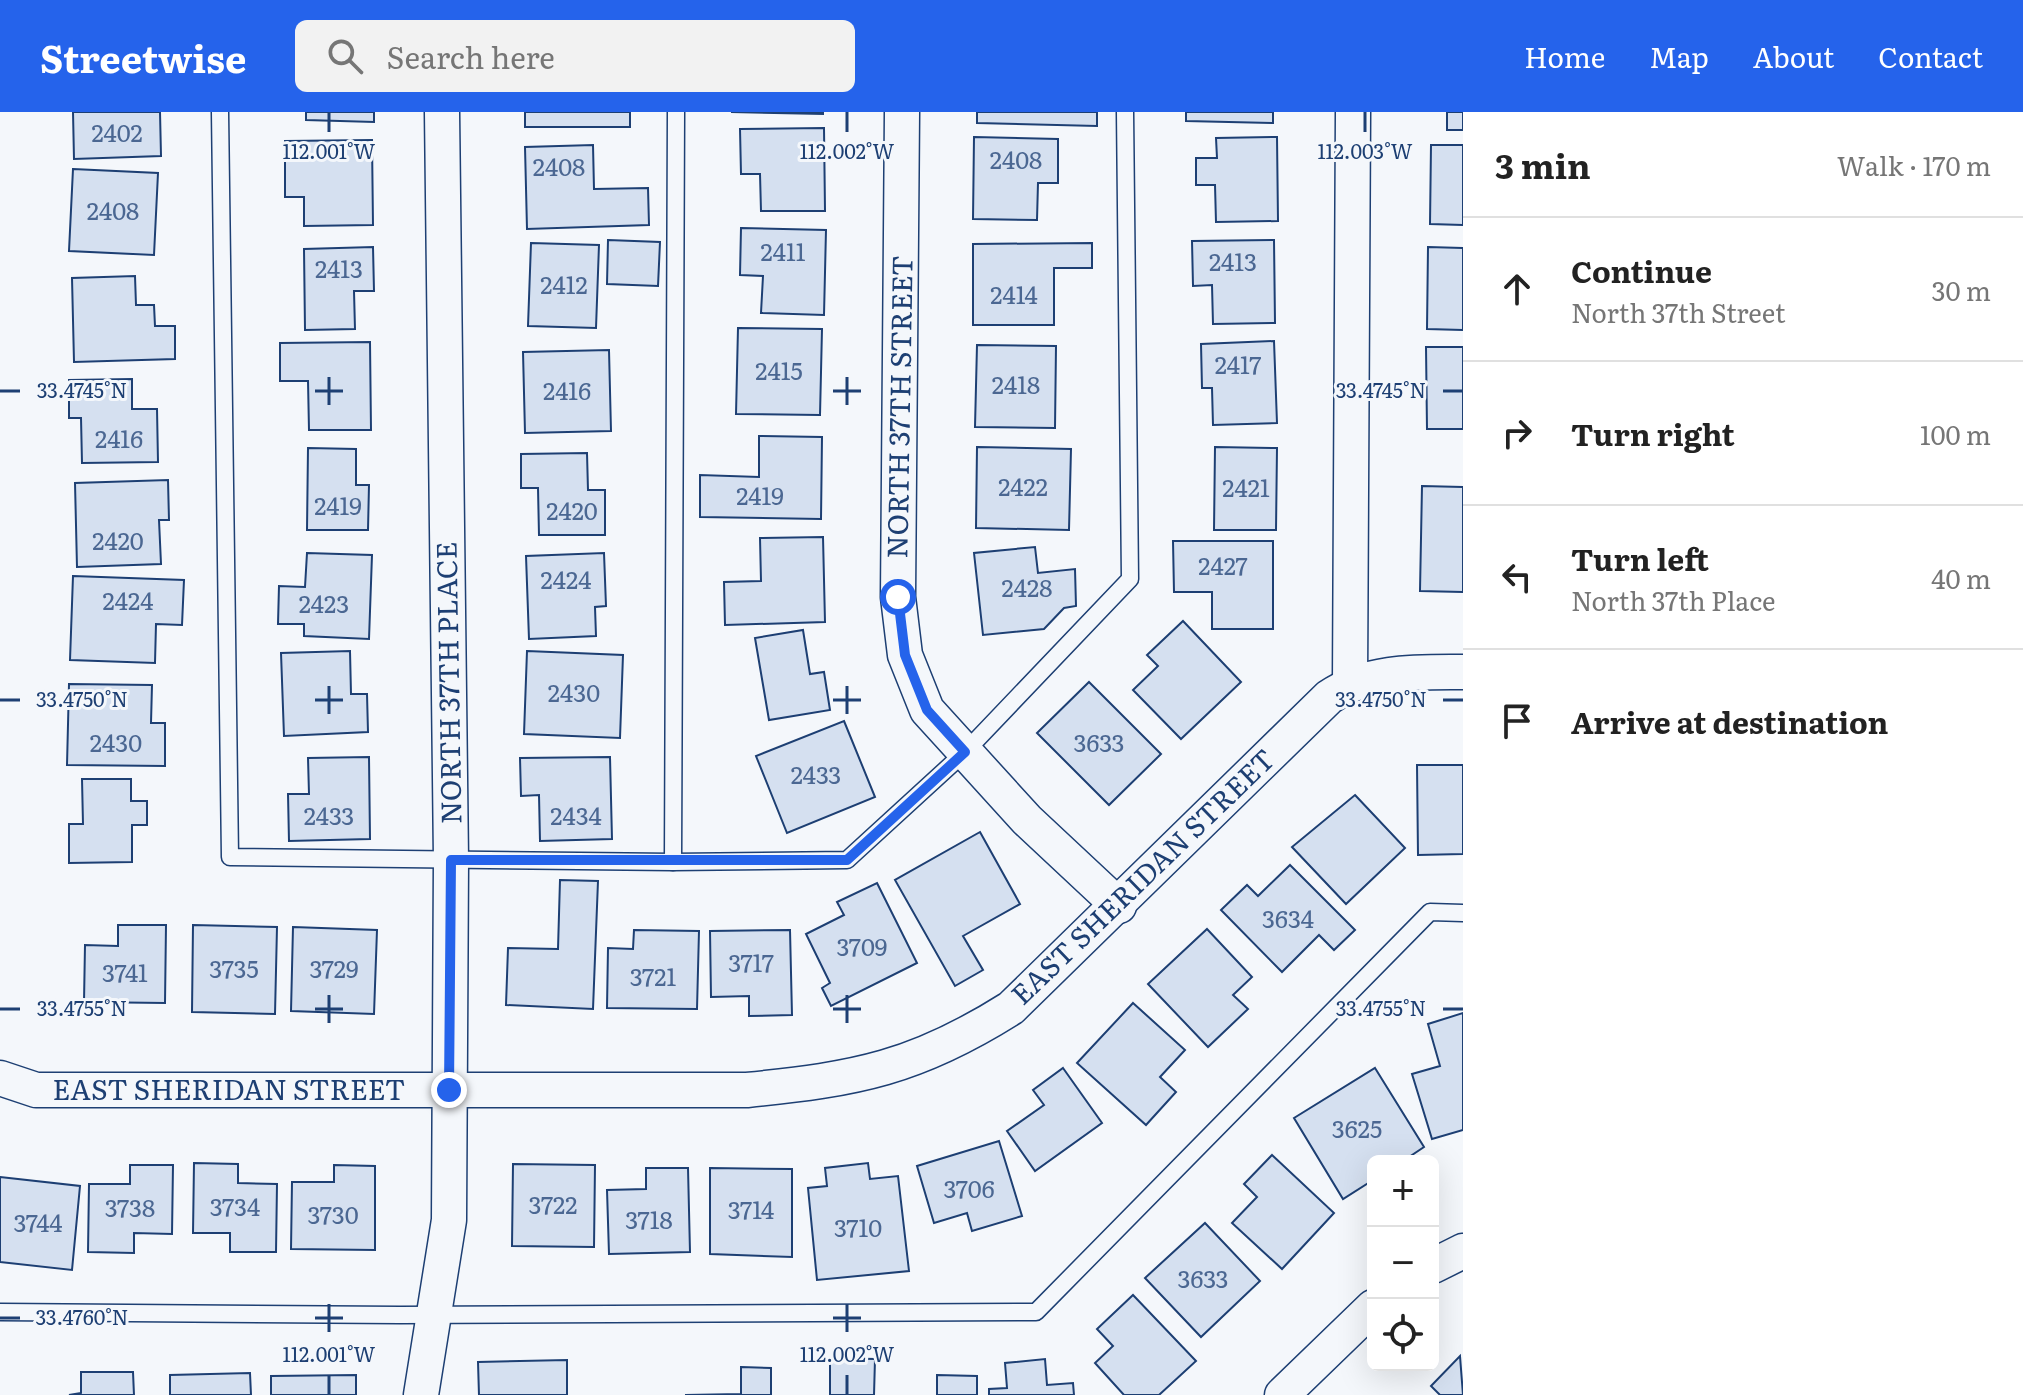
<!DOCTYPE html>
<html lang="en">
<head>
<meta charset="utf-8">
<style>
  :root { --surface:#fff; --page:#f2f2f2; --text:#222; --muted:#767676; --line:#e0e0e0; --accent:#2563eb }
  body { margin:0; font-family:Literata,serif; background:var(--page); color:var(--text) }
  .controls { position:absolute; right:24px; bottom:24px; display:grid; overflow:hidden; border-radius:12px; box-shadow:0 8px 32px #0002 }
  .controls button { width:72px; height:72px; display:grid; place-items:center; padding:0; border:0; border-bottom:2px solid var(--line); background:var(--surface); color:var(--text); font:40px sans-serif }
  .stop { position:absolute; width:24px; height:24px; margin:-18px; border:6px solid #2563eb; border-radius:50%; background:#fff }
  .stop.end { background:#2563eb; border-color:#fff; box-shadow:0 2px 8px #0008 }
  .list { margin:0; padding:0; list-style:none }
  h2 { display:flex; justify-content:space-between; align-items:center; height:104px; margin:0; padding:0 32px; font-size:34px }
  h2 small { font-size:26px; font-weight:400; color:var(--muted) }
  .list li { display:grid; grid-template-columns:52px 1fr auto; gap:24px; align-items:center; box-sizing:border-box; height:144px; padding:0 32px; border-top:2px solid var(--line) }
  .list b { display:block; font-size:30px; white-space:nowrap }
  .list p { margin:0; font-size:26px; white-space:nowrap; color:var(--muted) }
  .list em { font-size:26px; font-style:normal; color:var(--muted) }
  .icon { flex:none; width:44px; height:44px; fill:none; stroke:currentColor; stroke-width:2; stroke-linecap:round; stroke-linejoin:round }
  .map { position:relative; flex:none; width:1463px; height:1283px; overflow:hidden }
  header { display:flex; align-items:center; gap:48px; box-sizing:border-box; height:112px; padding:0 40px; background:var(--accent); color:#fff }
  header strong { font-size:38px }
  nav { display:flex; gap:44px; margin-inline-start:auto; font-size:28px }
  .search { width:560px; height:72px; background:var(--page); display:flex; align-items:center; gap:20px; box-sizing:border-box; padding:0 28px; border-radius:12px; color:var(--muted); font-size:30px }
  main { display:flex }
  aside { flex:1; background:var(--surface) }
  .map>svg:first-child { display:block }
</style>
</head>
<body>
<header>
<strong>Streetwise</strong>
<div class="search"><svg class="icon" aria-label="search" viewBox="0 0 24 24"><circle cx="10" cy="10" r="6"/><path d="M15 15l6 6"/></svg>Search here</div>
<nav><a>Home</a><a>Map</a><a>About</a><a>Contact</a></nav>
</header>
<main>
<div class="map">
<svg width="1463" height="1283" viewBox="0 0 1463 1283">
  <rect width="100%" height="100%" fill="#f4f7fb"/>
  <!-- building -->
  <g fill="#d5e0f0" stroke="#1d3f73" stroke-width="2">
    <path d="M73,0H160L161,44L74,47Z"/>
    <path d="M306,0H374V10L306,8Z"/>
    <rect x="525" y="0" width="105" height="15"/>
    <path d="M731,0H823V2Z"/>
    <path d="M977,0H1097V14L977,11Z"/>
    <path d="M1186,0H1273V11L1186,9Z"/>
    <rect x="1447" y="0" width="16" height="18"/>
    <path d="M824,16L825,99H761L760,62H741L740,17Z"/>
    <path d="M974,25L1058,27V71H1038L1037,108L973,107Z"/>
    <path d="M1277,25L1278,109L1216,110L1215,73H1196V46H1217L1216,26Z"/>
    <path d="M372,28L373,113L304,114V85H285V29Z"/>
    <path d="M593,33L594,77L648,76L649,113L527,117L525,35Z"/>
    <path d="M1431,33H1463V113L1430,112Z"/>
    <path d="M73,57L158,61L154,143L69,139Z"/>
    <path d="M741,116L826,118L824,203L761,201L763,164L740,163Z"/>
    <path d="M608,128L660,130L658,174L607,172Z"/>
    <path d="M1274,128L1275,211L1213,212L1212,173L1193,174L1192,129Z"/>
    <path d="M531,131L599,133L596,216L528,214Z"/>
    <path d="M1092,131V156H1054V213H973V132Z"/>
    <path d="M373,135L374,179H354L355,217L305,218L304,137Z"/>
    <path d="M1428,135L1463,136V218L1427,217Z"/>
    <path d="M135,164L136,193H154L155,214H175V247L74,250L72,166Z"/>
    <path d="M738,216L822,217L820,303L736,302Z"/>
    <path d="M1274,229L1277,311L1213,313L1212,276H1202L1201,232Z"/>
    <path d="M370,230L371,318H309L308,269H280V231Z"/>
    <path d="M977,233L1056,234L1055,316L975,315Z"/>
    <path d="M1426,235H1463V317H1427Z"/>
    <path d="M609,238L611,319L525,321L523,240Z"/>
    <path d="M132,267V297H157L158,350L82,351L81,306H69V268Z"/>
    <path d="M759,324L822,325L821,407L700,405V363L759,365Z"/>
    <path d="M977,335L1071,337L1069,418L976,416Z"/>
    <path d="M1215,335L1277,336L1276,418H1214Z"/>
    <path d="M308,336L356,337V373H369L368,418H307Z"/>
    <path d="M587,341L588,378H605V423H539L538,376H521V342Z"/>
    <path d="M168,368L169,408H159L161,452L77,455L75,371Z"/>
    <path d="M1422,374L1463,375V480L1420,479Z"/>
    <path d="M823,425L825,510L725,513L724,470L761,469L760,426Z"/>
    <path d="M1173,429H1273V517H1212V480H1174Z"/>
    <path d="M1035,435L1038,461L1075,457L1076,494L1064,496L1044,517L983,523L974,441Z"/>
    <path d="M307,441L372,443L369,527L304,524V512H278L279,474L305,475Z"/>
    <path d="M604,441L606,494L595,495L596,524L529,527L526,444Z"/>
    <path d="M73,464L184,468L182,513L156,512L155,551L70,548Z"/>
    <path d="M1183,509L1241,570L1181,627L1133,578L1158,554L1147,543Z"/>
    <path d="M803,518L810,562L824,560L830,598L769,608L755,526Z"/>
    <path d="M350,539L351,582H367L368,620L284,624L281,541Z"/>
    <path d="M527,539L623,543L620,626L524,622Z"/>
    <path d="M1089,570L1161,642L1109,693L1037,621Z"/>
    <path d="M69,572L152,573L151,611H165V654L67,653Z"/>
    <path d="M844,609L875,685L787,721L756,644Z"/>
    <path d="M369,645L370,727L289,729L288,682H309L308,646Z"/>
    <path d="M610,645L612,727L540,729L539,683L521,684L520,646Z"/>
    <path d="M1417,653H1463V742L1418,743Z"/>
    <path d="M82,667H131V689H147V713H132V750L69,751V712H83Z"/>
    <path d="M1355,683L1405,736L1346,792L1292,735Z"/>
    <path d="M980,720L1020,792L963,824L983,858L955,874L895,768Z"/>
    <path d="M1290,753L1355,818L1334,838L1319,823L1282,860L1221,798L1247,773L1258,784Z"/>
    <path d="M560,768L598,769L593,897L506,893L508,836L558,837Z"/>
    <path d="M877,771L917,851L831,894L822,876L830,871L806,822L844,803L837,790Z"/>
    <path d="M118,813H166L165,891L84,890L85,833L118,834Z"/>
    <path d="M193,813L277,815L275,902L192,900Z"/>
    <path d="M293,815L377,818L374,902L291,899Z"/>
    <path d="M1207,817L1252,865L1233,883L1248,897L1208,935L1148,872Z"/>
    <path d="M634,818L699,819L697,897L607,896L608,836L633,837Z"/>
    <path d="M790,818L792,903L749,904V884L711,885L710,819Z"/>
    <path d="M1133,891L1185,938L1160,965L1176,980L1146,1013L1077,951Z"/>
    <path d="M1463,901V1018L1432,1027L1412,962L1440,954L1428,912Z"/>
    <path d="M1063,956L1102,1011L1035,1059L1007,1019L1044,993L1033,978Z"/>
    <path d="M1375,956L1424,1035L1403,1049H1373V1068L1343,1087L1294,1006Z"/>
    <path d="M999,1029L1022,1104L972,1119L967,1101L934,1111L917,1054Z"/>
    <path d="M1272,1043L1334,1101L1282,1157L1232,1111L1257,1085L1244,1072Z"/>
    <path d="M194,1051L238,1052V1071L277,1072L276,1140H230V1121H193Z"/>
    <path d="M868,1051L870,1067L898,1064L909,1159L817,1168L808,1076L827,1074L825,1056Z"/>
    <path d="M513,1052L595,1053L594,1135L512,1134Z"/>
    <path d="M130,1053H173L172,1122L134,1121V1141L88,1140L89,1072H130Z"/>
    <path d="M334,1053L375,1054V1138L291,1137L292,1070H334Z"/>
    <path d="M646,1056H688L690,1140L609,1142L607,1078L646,1077Z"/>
    <path d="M710,1056L792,1057V1145L710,1142Z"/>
    <path d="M0,1065L80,1074L72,1158L0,1150Z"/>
    <path d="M1205,1111L1260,1169L1201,1225L1145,1166Z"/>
    <path d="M1133,1183L1196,1249L1159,1283H1124L1095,1251L1113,1234L1097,1217Z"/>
    <path d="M1460,1244L1463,1283H1440L1431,1274Z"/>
    <path d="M830,1246L875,1247L874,1283H830Z"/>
    <path d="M1045,1247L1047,1273L1073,1271L1074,1283H989V1277L1007,1276L1005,1251Z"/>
    <path d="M567,1248V1283H479L478,1250Z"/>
    <path d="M741,1255L771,1256V1283H685L741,1282Z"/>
    <path d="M81,1260H133L134,1283H69L81,1281Z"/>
    <path d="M250,1261L251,1283H170V1263Z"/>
    <path d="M356,1263V1283H271V1264Z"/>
    <path d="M937,1263L977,1264V1283H937Z"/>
  </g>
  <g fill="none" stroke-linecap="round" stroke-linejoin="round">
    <defs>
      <g id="service">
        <path d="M220,0L230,745L673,750L847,748L965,640L1130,467L1125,0"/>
        <path d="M673,750L676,0"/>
        <path d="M0,1200L400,1203L1036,1200L1430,800L1463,801"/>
      </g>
      <g id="minor">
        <path d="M902,0L898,485L905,543L927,598L1027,708L1119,794"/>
        <path d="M1350,571L1353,0"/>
        <path d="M0,966L36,978H747C857,967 916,956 1011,896L1329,585C1368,558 1417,560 1463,560"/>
        <path d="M1433,1154L1463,1139"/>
        <path d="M421,1283L449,1108L451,748L442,0"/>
        <path d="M1282,1283L1373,1195"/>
      </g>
    </defs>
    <!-- service casing -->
    <use href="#service" stroke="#1d3f73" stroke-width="19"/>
    <!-- minor casing -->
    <use href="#minor" stroke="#1d3f73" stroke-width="37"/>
    <!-- service -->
    <use href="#service" stroke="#f4f7fb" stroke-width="16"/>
    <!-- minor -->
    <use href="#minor" stroke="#f4f7fb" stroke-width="34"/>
  </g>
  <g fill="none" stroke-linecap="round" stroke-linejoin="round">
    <!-- route -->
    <path stroke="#2563eb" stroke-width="10" d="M449,978L451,748H847L965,640L927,598L905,543L898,485"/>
  </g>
  <!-- ticks -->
  <path fill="none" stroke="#1d3f73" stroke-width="3" d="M329,0V20M847,0V20M1365,0V20M329,265V293M847,265V293M0,279H20M315,279H343M833,279H861M1443,279H1463M329,574V602M847,574V602M0,588H20M315,588H343M833,588H861M1443,588H1463M329,883V911M847,883V911M0,897H20M315,897H343M833,897H861M1443,897H1463M329,1192V1220M847,1192V1220M0,1206H20M315,1206H343M833,1206H861M329,1263V1283M847,1263V1283"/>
  <g text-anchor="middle" stroke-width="6" stroke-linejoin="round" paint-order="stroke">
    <!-- number labels -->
    <g font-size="24" fill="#4b6792">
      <text x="117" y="30">2402</text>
      <text x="1016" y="57">2408</text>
      <text x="559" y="64">2408</text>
      <text x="113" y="108">2408</text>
      <text x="783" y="149">2411</text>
      <text x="1233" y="159">2413</text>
      <text x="339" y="166">2413</text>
      <text x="564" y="182">2412</text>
      <text x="1014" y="192">2414</text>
      <text x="1238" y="262">2417</text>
      <text x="779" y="268">2415</text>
      <text x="1016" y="282">2418</text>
      <text x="567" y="288">2416</text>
      <text x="119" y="336">2416</text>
      <text x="1023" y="384">2422</text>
      <text x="1246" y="385">2421</text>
      <text x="760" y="393">2419</text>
      <text x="338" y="403">2419</text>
      <text x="572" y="408">2420</text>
      <text x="118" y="438">2420</text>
      <text x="1223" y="463">2427</text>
      <text x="566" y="477">2424</text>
      <text x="1027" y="485">2428</text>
      <text x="128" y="498">2424</text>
      <text x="324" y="501">2423</text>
      <text x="574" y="590">2430</text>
      <text x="116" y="640">2430</text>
      <text x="1099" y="640">3633</text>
      <text x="816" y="672">2433</text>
      <text x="329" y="713">2433</text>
      <text x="576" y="713">2434</text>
      <text x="1288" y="816">3634</text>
      <text x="862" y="844">3709</text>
      <text x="751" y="860">3717</text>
      <text x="234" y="866">3735</text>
      <text x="334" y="866">3729</text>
      <text x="125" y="870">3741</text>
      <text x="653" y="874">3721</text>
      <text x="1357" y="1026">3625</text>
      <text x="969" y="1086">3706</text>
      <text x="553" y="1102">3722</text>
      <text x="235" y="1104">3734</text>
      <text x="130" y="1105">3738</text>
      <text x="751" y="1107">3714</text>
      <text x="333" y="1112">3730</text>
      <text x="649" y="1117">3718</text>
      <text x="38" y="1120">3744</text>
      <text x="858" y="1125">3710</text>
      <text x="1203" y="1176">3633</text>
    </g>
    <!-- street labels -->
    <g font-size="28" fill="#1d3f73" stroke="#f4f7fb">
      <text transform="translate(900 295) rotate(-89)" y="10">NORTH 37TH STREET</text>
      <text transform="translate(449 571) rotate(-91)" y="10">NORTH 37TH PLACE</text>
      <text transform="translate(1143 765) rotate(-44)" y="10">EAST SHERIDAN STREET</text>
      <text x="229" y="988">EAST SHERIDAN STREET</text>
    </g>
  </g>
  <g font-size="20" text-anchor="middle" fill="#1d3f73" stroke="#f4f7fb" stroke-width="6" stroke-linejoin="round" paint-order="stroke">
    <text x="329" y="47">112.001°W</text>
    <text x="847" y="47">112.002°W</text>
    <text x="1365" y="47">112.003°W</text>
    <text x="1381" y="286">33.4745°N</text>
    <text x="82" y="286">33.4745°N</text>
    <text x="1381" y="595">33.4750°N</text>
    <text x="82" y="595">33.4750°N</text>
    <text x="1381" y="904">33.4755°N</text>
    <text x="82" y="904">33.4755°N</text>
    <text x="82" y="1213">33.4760°N</text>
    <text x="329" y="1250">112.001°W</text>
    <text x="847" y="1250">112.002°W</text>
  </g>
</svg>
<div class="controls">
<button>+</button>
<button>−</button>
<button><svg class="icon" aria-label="locate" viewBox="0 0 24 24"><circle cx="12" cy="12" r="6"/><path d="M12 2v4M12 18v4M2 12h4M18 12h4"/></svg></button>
</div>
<div class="stop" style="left:898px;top:485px"></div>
<div class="stop end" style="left:449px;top:978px"></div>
</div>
<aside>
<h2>3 min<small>Walk · 170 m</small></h2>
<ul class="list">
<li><svg class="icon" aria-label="ahead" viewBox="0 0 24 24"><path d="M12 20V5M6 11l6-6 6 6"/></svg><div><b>Continue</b><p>North 37th Street</p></div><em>30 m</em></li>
<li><svg class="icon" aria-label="right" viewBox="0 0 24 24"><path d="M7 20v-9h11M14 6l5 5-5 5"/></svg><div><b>Turn right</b></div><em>100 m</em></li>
<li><svg class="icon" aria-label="left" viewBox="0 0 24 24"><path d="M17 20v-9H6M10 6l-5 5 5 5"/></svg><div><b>Turn left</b><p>North 37th Place</p></div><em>40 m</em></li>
<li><svg class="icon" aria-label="arrive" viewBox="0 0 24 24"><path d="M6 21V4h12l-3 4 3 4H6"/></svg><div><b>Arrive at destination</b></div></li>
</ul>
</aside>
</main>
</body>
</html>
